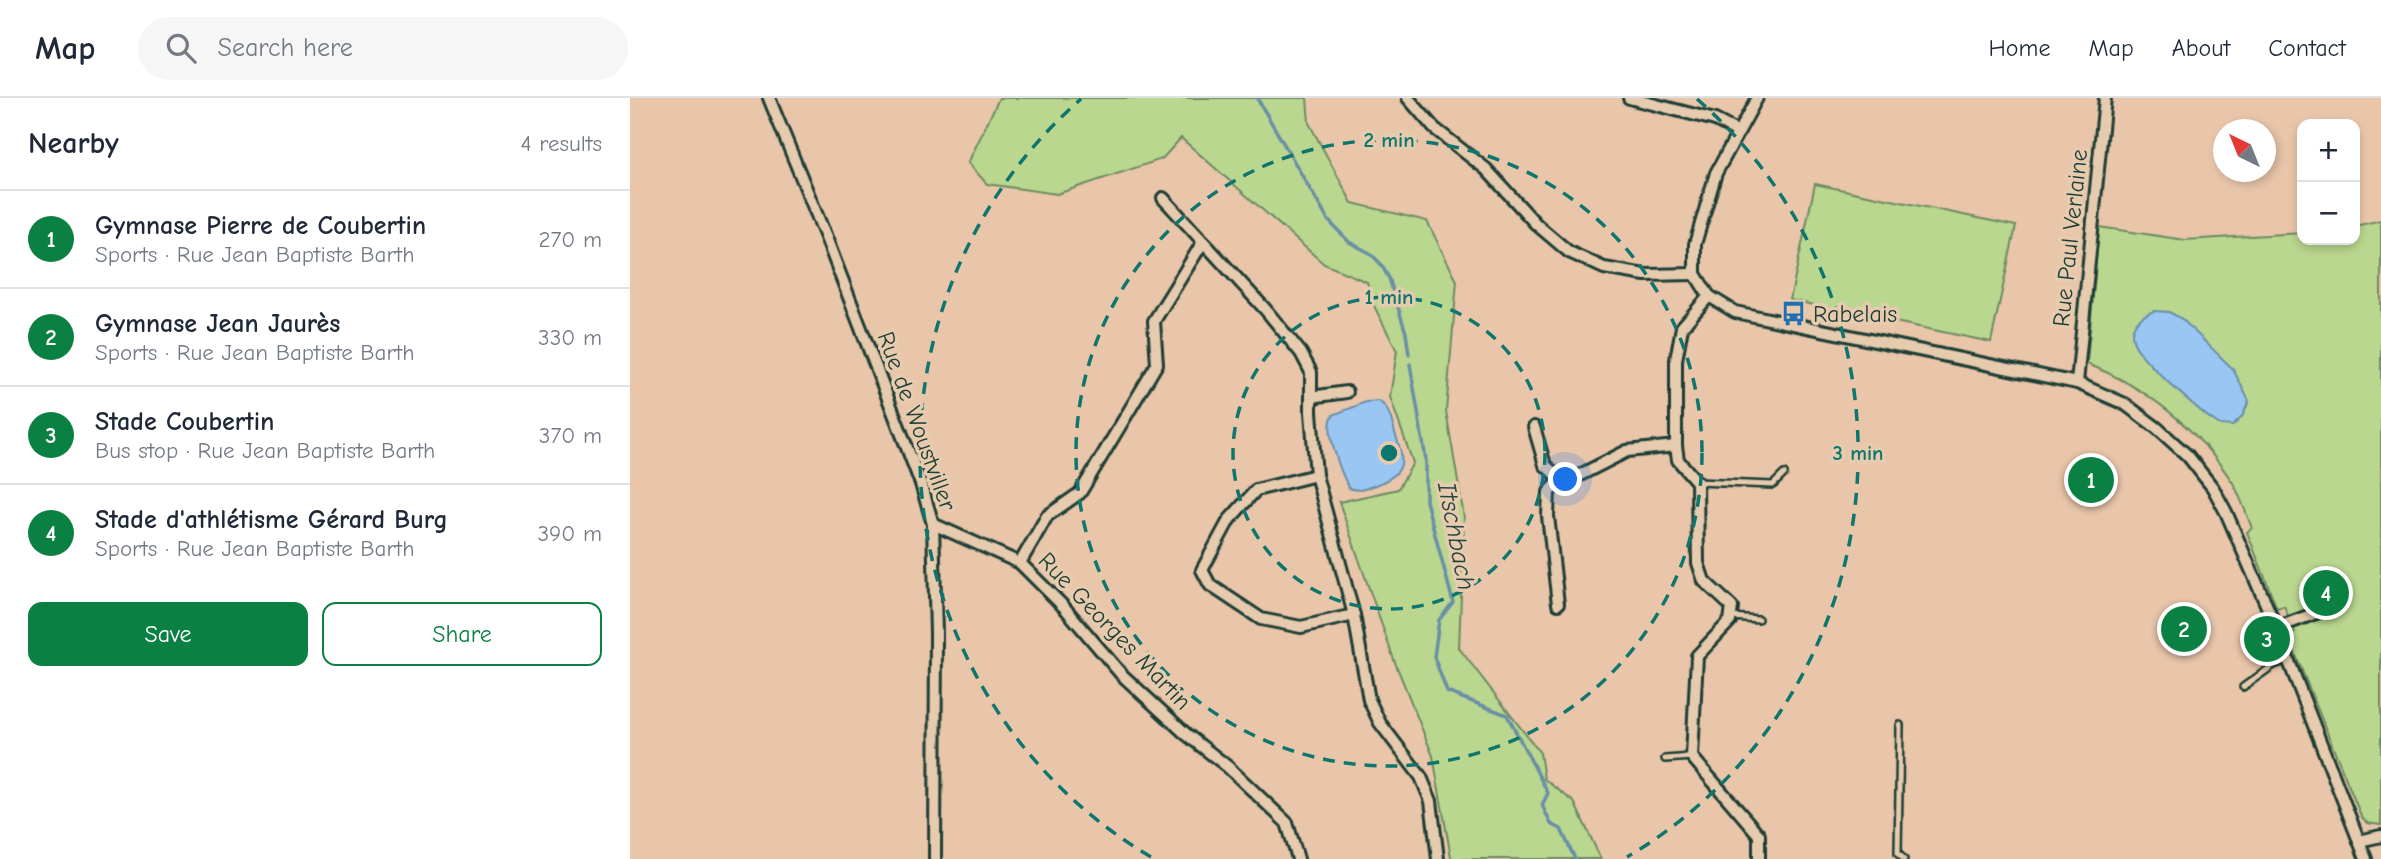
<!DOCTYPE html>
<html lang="en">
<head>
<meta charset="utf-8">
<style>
  :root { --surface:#fff; --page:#f6f6f7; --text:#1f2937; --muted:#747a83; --line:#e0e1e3; --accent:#0b8043 }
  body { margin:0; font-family:"Comic Neue",sans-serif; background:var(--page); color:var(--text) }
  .controls { position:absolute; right:21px; top:21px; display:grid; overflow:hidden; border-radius:14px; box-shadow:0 4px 10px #0003 }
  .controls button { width:63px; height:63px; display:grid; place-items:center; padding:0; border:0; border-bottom:2px solid var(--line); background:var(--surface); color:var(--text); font:35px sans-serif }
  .compass { position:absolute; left:1583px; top:21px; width:63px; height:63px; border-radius:50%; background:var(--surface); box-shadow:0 4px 10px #0003; rotate:317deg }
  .you { position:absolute; left:936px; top:382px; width:24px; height:24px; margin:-18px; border:5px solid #fff; border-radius:50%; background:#1a73e8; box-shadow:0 0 0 10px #1a73e833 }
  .badge { display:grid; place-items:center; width:46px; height:46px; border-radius:50%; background:var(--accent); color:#fff; font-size:23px; font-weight:700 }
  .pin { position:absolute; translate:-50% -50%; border:4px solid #fff; box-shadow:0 2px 7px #0006 }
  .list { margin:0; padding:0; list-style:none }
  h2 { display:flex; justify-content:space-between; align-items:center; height:91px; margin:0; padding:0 28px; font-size:30px }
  h2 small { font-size:23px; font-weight:400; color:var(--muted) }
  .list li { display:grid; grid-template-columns:46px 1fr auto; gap:21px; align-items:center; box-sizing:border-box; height:98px; padding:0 28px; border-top:2px solid var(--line) }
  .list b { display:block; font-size:26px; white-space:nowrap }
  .list p { margin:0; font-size:23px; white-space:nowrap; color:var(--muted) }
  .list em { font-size:23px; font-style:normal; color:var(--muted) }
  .actions { display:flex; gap:14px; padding:21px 28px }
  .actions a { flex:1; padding:16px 0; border:2px solid var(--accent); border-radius:14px; text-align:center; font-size:24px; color:var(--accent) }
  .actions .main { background:var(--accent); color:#fff }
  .icon { flex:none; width:38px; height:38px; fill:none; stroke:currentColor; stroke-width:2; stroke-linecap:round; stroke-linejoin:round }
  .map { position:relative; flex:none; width:1751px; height:761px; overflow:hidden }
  header { display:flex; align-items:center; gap:42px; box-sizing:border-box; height:98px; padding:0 35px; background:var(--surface); border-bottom:2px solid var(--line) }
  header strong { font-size:33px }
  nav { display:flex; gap:38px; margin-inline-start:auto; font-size:24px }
  .search { width:490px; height:63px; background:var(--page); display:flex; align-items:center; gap:18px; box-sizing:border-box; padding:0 24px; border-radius:38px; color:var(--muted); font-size:26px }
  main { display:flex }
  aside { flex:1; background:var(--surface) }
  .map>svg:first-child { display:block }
</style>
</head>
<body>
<header>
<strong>Map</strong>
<div class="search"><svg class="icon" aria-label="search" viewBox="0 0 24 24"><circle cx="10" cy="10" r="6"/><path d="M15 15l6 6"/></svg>Search here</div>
<nav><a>Home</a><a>Map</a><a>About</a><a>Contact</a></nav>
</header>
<main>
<aside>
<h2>Nearby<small>4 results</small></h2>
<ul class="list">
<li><span class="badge">1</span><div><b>Gymnase Pierre de Coubertin</b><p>Sports · Rue Jean Baptiste Barth</p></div><em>270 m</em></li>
<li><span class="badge">2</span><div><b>Gymnase Jean Jaurès</b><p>Sports · Rue Jean Baptiste Barth</p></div><em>330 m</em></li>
<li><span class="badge">3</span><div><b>Stade Coubertin</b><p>Bus stop · Rue Jean Baptiste Barth</p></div><em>370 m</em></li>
<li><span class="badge">4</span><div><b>Stade d'athlétisme Gérard Burg</b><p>Sports · Rue Jean Baptiste Barth</p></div><em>390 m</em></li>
</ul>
<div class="actions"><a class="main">Save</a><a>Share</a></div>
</aside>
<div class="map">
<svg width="1751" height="761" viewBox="0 0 1751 761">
  <rect width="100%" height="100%" fill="#e9c6aa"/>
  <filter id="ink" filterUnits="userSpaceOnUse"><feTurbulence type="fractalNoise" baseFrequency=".0143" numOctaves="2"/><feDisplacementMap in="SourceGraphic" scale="14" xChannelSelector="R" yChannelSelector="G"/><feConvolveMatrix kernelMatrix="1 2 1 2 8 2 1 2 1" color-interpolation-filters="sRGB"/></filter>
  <g filter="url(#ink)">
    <!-- green -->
    <g fill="#bad78f" stroke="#6c8a62" stroke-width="2">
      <path d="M369,0H677L679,25L722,105L797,123L827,183L816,313L834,419L829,550L910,655L914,681L944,704L971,761H823L821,759L803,658L764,562L709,404L768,391L783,365L760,299L767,253L744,208L737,184L694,166L551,40L532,61L427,96L357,86L338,65Z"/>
      <path d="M1185,86L1386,128L1361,244L1160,202Z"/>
      <path d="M1751,122V727L1737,725L1731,718L1658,538L1665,535L1654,508L1647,510L1617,434L1622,430C1616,416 1611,399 1603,385C1568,331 1517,289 1457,266L1469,129L1555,142L1672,135V142H1725V128Z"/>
    </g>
    <!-- water -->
    <g fill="#9ac6f3" stroke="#698fa7" stroke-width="2">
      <path d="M1524,213L1539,214L1552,221L1603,271L1619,303L1612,319L1603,328L1590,327L1578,319C1560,304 1513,264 1504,245C1497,229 1510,218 1524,213Z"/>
      <path d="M749,303C759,311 761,320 764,332C774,362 779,375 745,387C735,391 730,394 719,390C711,375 694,332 703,317L736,304Z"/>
    </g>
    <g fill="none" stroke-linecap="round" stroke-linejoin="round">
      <!-- stream -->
      <g stroke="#698fa7" stroke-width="3.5">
        <path d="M627,0L698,122L719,144L740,155L750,165L759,180L776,235L779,256"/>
        <path d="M780,266L796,362V403L823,504L809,522L804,559L817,594L877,617L918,695L912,707L921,726L931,731L945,761"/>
      </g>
      <defs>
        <g id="lane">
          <path d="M1067,384L1143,387L1154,376"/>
          <path d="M1101,519L1128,521"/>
          <path d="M1613,589L1644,567L1658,562"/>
          <path d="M1270,627L1268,756L1274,761"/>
          <path d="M1035,661L1062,659"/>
        </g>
        <g id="street">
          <path d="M139,0L195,137L291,386L303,426L306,535L305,761"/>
          <path d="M778,0L804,30L856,71L906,126L939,154L974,170L1015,177L1065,176"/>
          <path d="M999,0L1085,22L1108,34"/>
          <path d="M1127,0L1086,75L1065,146V176L1079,198L1105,214L1447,285L1495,306L1527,330L1558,358L1583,390L1596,414L1642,520L1736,761"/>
          <path d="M533,100L635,211L671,255L681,274V314L686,377L724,517L739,602L750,625L791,679L801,703L808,761"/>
          <path d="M1079,198L1052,229L1046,262V348L1048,362L1067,384L1068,465L1074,483L1102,509L1100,523L1067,558L1062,659L1129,737V761"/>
          <path d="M1447,285L1475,0"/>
          <path d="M681,299L717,294"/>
          <path d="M904,329L915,367L931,382L948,378L997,353L1046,348"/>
          <path d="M686,377L626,392L599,422L572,472L580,487L631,521L671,529L724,517"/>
          <path d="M303,426L390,465L434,509L491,576L556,636L598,669L657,725L668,761"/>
          <path d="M390,465L417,418L450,395L527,266L524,223L573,144"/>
          <path d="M928,506L918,418L919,394L931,382"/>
          <path d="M1646,530L1694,512"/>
          <path d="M1729,743L1751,738"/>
        </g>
      </defs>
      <!-- lane casing -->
      <use href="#lane" stroke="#1f3d34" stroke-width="10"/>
      <!-- street casing -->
      <use href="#street" stroke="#1f3d34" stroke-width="16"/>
      <!-- lane -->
      <use href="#lane" stroke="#e7cbae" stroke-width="5"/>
      <!-- street -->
      <use href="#street" stroke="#e7cbae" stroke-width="10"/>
    </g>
  </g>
  <!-- distance rings -->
  <g fill="none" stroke="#0f766e" stroke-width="3.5" stroke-dasharray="12 9">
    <circle cx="759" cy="355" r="156"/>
    <circle cx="759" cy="355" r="313"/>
    <path d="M521 759A469 469 0 0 1 451 1M1067 1A469 469 0 0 1 997 759"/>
  </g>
  <!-- icons -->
  <defs>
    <symbol id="bus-bare" viewBox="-9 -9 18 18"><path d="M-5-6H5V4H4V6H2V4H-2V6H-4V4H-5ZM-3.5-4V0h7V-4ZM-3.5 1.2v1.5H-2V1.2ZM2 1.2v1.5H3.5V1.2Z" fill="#1f6fb2" stroke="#e7cbae" stroke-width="2.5" paint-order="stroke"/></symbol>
  </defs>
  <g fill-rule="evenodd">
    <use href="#bus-bare" x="1146" y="198" width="35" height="35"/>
  </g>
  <g text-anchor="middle" stroke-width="7" stroke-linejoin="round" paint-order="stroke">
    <!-- street labels -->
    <g font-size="24" fill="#1f3d34" stroke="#e7cbae">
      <text transform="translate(1440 140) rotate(-84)" y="8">Rue Paul Verlaine</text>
      <text transform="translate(287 323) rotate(70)" y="8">Rue de Woustviller</text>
      <text transform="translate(485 533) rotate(46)" y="8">Rue Georges Martin</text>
    </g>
    <!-- poi labels -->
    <g font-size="24" fill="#1f3d34" stroke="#e7cbae" text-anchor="start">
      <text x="1183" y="224">Rabelais</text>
    </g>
    <!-- water labels -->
    <g font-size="26" font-style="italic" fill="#25443e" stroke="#e7cbae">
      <text transform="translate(827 438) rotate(79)" y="9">Itschbach</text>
    </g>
  </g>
  <circle cx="759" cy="355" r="10" fill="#0f766e" stroke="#e7cbae" stroke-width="3.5"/>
  <g font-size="21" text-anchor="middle" font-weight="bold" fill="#0f766e" stroke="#e7cbae" stroke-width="7" stroke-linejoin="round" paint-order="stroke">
    <text x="759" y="49">2 min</text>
    <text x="759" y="206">1 min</text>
    <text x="1228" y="362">3 min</text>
  </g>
</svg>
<div class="controls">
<button>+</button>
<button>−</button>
</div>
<svg class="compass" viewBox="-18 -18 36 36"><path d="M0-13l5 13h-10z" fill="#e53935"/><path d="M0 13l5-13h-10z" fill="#747a83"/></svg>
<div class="you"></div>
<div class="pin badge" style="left:1461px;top:382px">1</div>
<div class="pin badge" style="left:1554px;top:531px">2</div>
<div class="pin badge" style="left:1637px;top:541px">3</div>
<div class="pin badge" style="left:1696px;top:495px">4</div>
</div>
</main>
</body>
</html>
